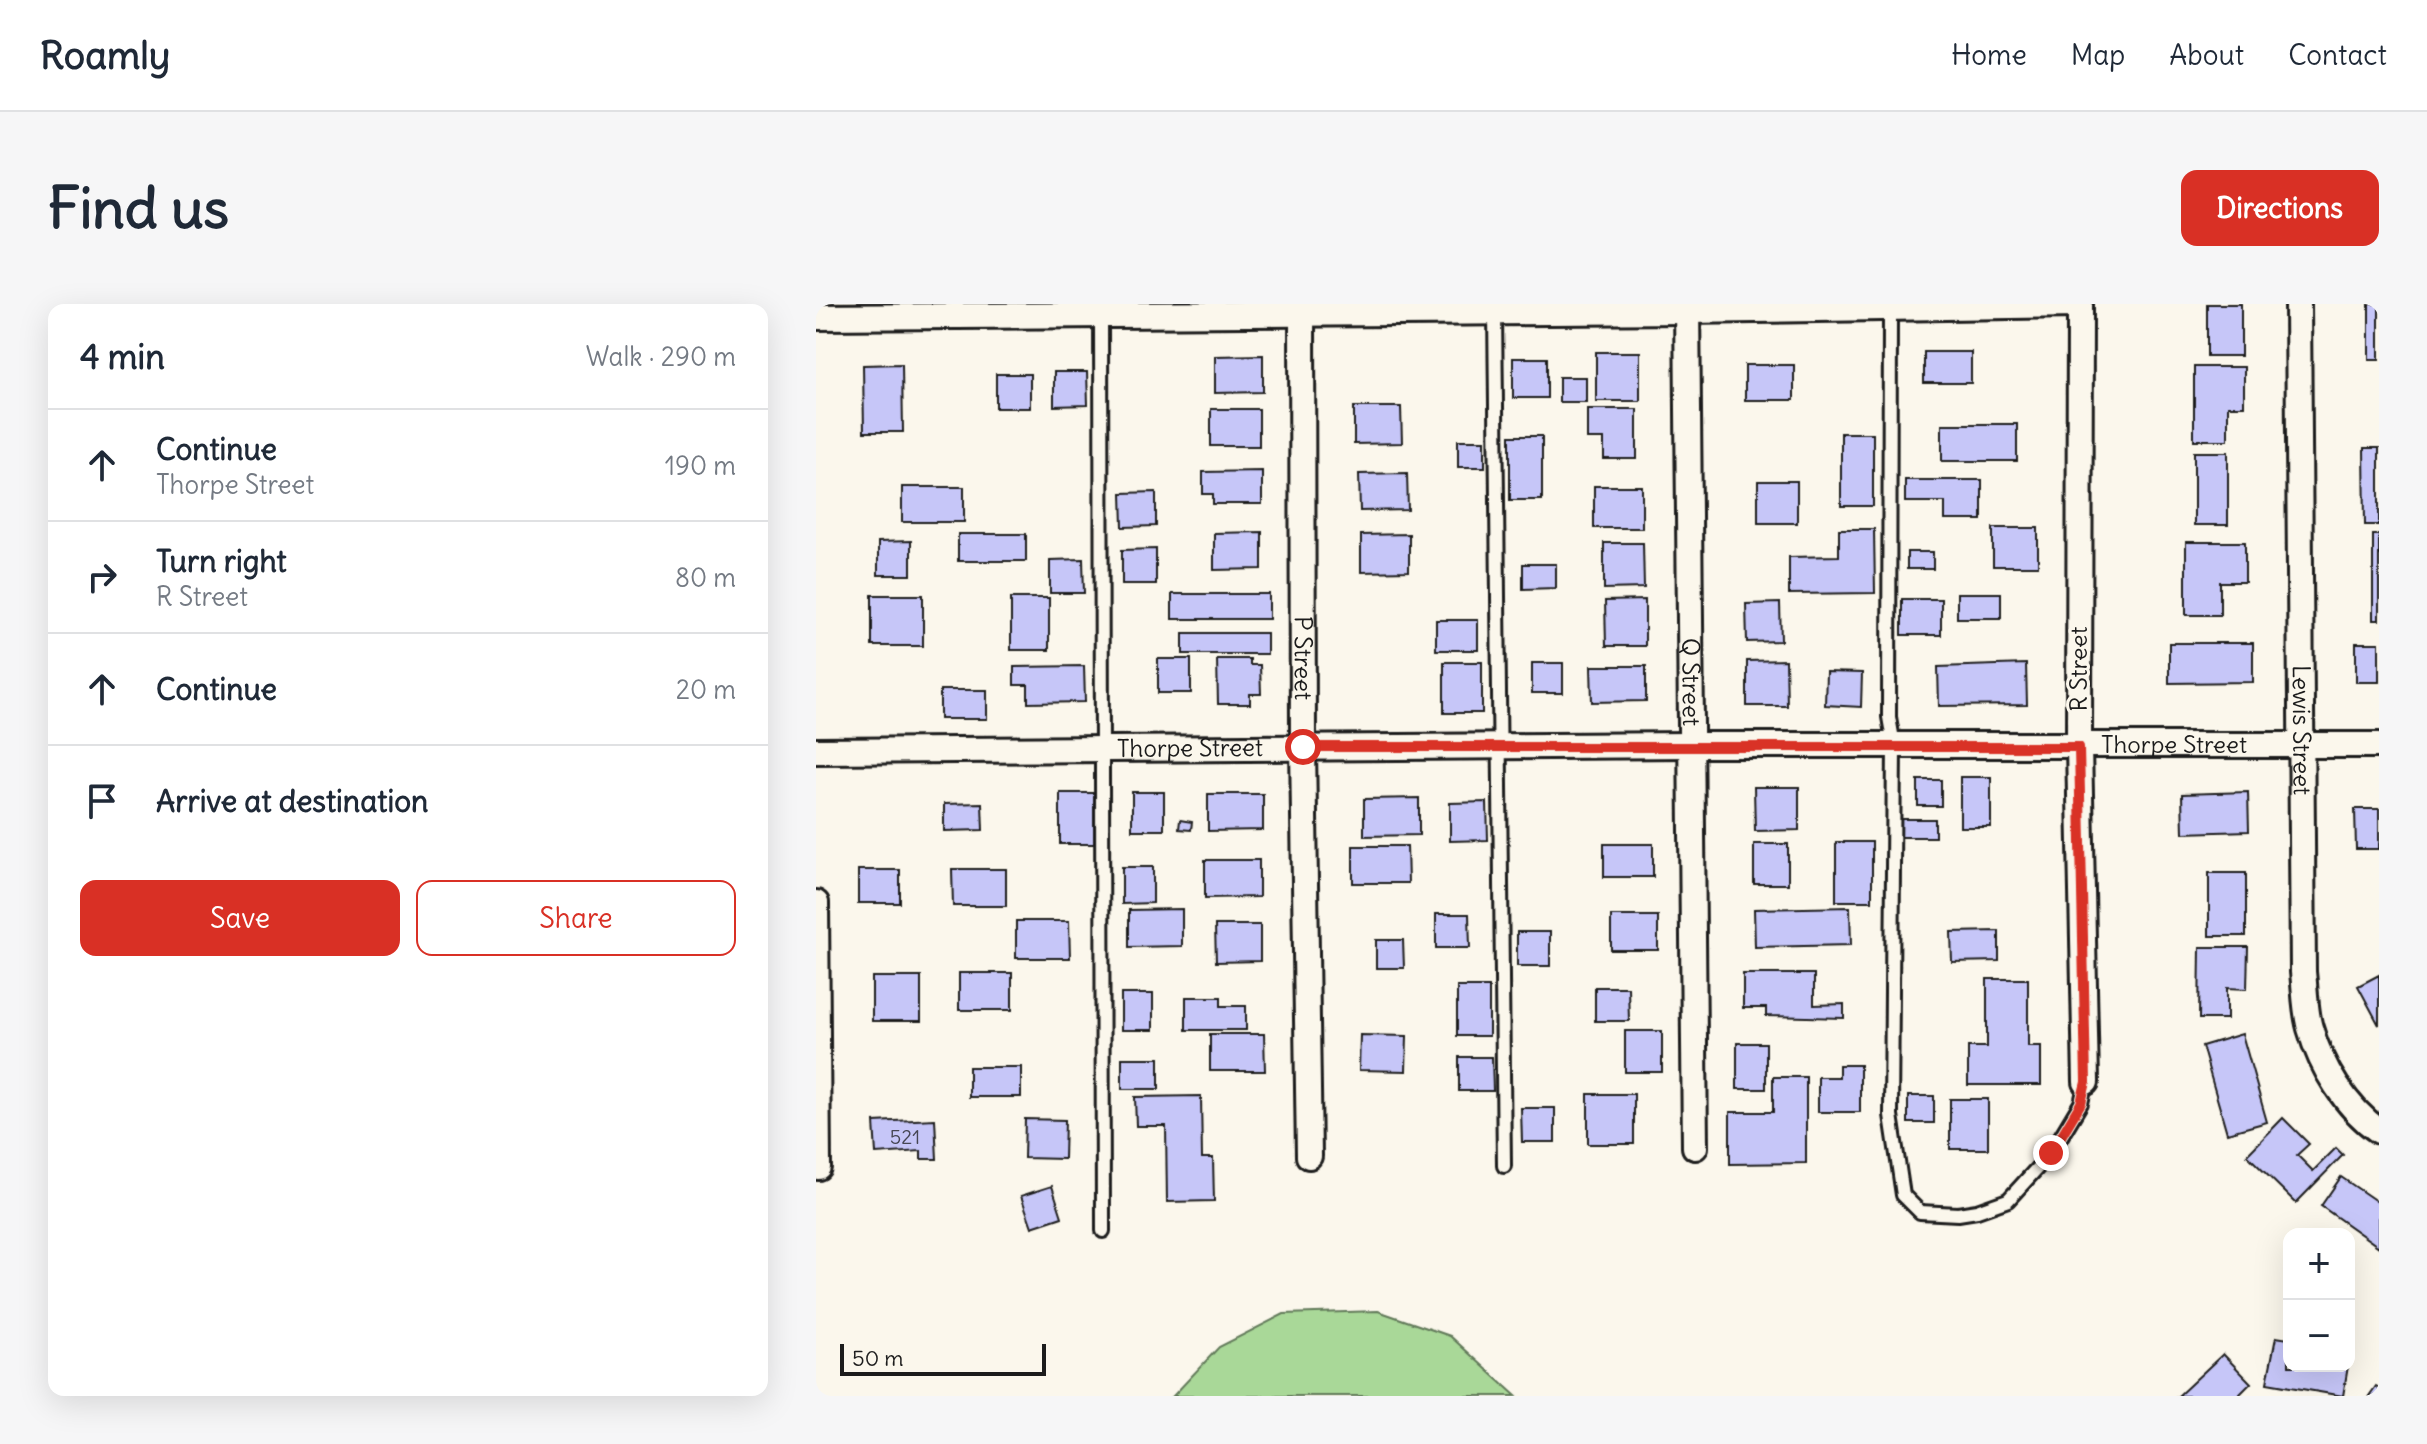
<!DOCTYPE html>
<html lang="en">
<head>
<meta charset="utf-8">
<style>
  :root { --surface:#fff; --page:#f6f6f7; --text:#1f2937; --muted:#747a83; --line:#e0e1e3; --accent:#d93025 }
  body { margin:0; font-family:Delius,sans-serif; background:var(--page); color:var(--text) }
  .controls { position:absolute; right:24px; bottom:24px; display:grid; overflow:hidden; border-radius:16px; box-shadow:0 8px 32px #0002 }
  .controls button { width:72px; height:72px; display:grid; place-items:center; padding:0; border:0; border-bottom:2px solid var(--line); background:var(--surface); color:var(--text); font:40px sans-serif }
  .scale { position:absolute; left:24px; bottom:20px; width:206px; box-sizing:border-box; padding-left:8px; border:4px solid #1c1c1c; border-top:0; font-size:22px; line-height:28px; white-space:nowrap; color:#1c1c1c; -webkit-text-stroke:6px #fbf7ec; paint-order:stroke }
  .stop { position:absolute; width:24px; height:24px; margin:-18px; border:6px solid #d93025; border-radius:50%; background:#fff }
  .stop.end { background:#d93025; border-color:#fff; box-shadow:0 2px 8px #0008 }
  .list { margin:0; padding:0; list-style:none }
  h2 { display:flex; justify-content:space-between; align-items:center; height:104px; margin:0; padding:0 32px; font-size:34px }
  h2 small { font-size:26px; font-weight:400; color:var(--muted) }
  .list li { display:grid; grid-template-columns:52px 1fr auto; gap:24px; align-items:center; box-sizing:border-box; height:112px; padding:0 32px; border-top:2px solid var(--line) }
  .list b { display:block; font-size:30px; white-space:nowrap }
  .list p { margin:0; font-size:26px; white-space:nowrap; color:var(--muted) }
  .list em { font-size:26px; font-style:normal; color:var(--muted) }
  .actions { display:flex; gap:16px; padding:24px 32px }
  .actions a { flex:1; padding:18px 0; border:2px solid var(--accent); border-radius:16px; text-align:center; font-size:28px; color:var(--accent) }
  .actions .main { background:var(--accent); color:#fff }
  .icon { flex:none; width:44px; height:44px; fill:none; stroke:currentColor; stroke-width:2; stroke-linecap:round; stroke-linejoin:round }
  .map { position:relative; flex:none; width:1563px; height:1092px; overflow:hidden; border-radius:16px }
  header { display:flex; align-items:center; gap:48px; box-sizing:border-box; height:112px; padding:0 40px; background:var(--surface); border-bottom:2px solid var(--line) }
  header strong { font-size:38px }
  nav { display:flex; gap:44px; margin-inline-start:auto; font-size:28px }
  .intro { display:flex; align-items:center; justify-content:space-between; box-sizing:border-box; height:192px; padding:0 48px }
  h1 { margin:0; font-size:56px }
  .button { padding:20px 36px; border-radius:16px; background:var(--accent); color:#fff; font-size:28px; font-weight:700 }
  main { display:flex; gap:48px; padding:0 48px }
  aside { flex:1; background:var(--surface); border-radius:16px; box-shadow:0 8px 32px #0002 }
  .map>svg:first-child { display:block }
</style>
</head>
<body>
<header>
<strong>Roamly</strong>
<nav><a>Home</a><a>Map</a><a>About</a><a>Contact</a></nav>
</header>
<div class="intro"><h1>Find us</h1><a class="button">Directions</a></div>
<main>
<aside>
<h2>4 min<small>Walk · 290 m</small></h2>
<ul class="list">
<li><svg class="icon" aria-label="ahead" viewBox="0 0 24 24"><path d="M12 20V5M6 11l6-6 6 6"/></svg><div><b>Continue</b><p>Thorpe Street</p></div><em>190 m</em></li>
<li><svg class="icon" aria-label="right" viewBox="0 0 24 24"><path d="M7 20v-9h11M14 6l5 5-5 5"/></svg><div><b>Turn right</b><p>R Street</p></div><em>80 m</em></li>
<li><svg class="icon" aria-label="ahead" viewBox="0 0 24 24"><path d="M12 20V5M6 11l6-6 6 6"/></svg><div><b>Continue</b></div><em>20 m</em></li>
<li><svg class="icon" aria-label="arrive" viewBox="0 0 24 24"><path d="M6 21V4h12l-3 4 3 4H6"/></svg><div><b>Arrive at destination</b></div></li>
</ul>
<div class="actions"><a class="main">Save</a><a>Share</a></div>
</aside>
<div class="map">
<svg width="1563" height="1092" viewBox="0 0 1563 1092">
  <rect width="100%" height="100%" fill="#fbf7ec"/>
  <filter id="ink" filterUnits="userSpaceOnUse"><feTurbulence type="fractalNoise" baseFrequency=".0125" numOctaves="2"/><feDisplacementMap in="SourceGraphic" scale="16" xChannelSelector="R" yChannelSelector="G"/><feConvolveMatrix kernelMatrix="1 2 1 2 8 2 1 2 1" color-interpolation-filters="sRGB"/></filter>
  <g filter="url(#ink)">
    <!-- green -->
    <path fill="#a9d898" stroke="#627a5a" stroke-width="2" d="M562,1007L634,1032L700,1092H357L403,1043L468,1010Z"/>
    <!-- building -->
    <g fill="#c6c6f8" stroke="#1c1c1c" stroke-width="2">
      <rect x="1391" y="0" width="34" height="52"/>
      <rect x="1553" y="0" width="10" height="55"/>
      <rect x="780" y="48" width="44" height="49"/>
      <rect x="1108" y="48" width="47" height="31"/>
      <path d="M447,51V88L399,89V52Z"/>
      <rect x="697" y="54" width="34" height="40"/>
      <path d="M86,60L87,128H48L47,61Z"/>
      <rect x="929" y="61" width="49" height="35"/>
      <path d="M1378,63H1428V102H1412V136H1378Z"/>
      <path d="M238,68H271L272,101L238,102Z"/>
      <rect x="180" y="70" width="34" height="34"/>
      <rect x="743" y="73" width="27" height="25"/>
      <path d="M538,103H585L586,139L538,140Z"/>
      <rect x="395" y="105" width="48" height="37"/>
      <path d="M771,105H821V155H788V135H771Z"/>
      <rect x="1126" y="120" width="75" height="37"/>
      <rect x="1025" y="129" width="32" height="73"/>
      <rect x="694" y="132" width="32" height="64"/>
      <rect x="642" y="136" width="27" height="27"/>
      <path d="M1548,144H1563V221H1549Z"/>
      <rect x="1378" y="148" width="34" height="73"/>
      <path d="M446,167V200H397V190H387V168Z"/>
      <path d="M591,169L592,206L544,207L543,170Z"/>
      <path d="M1089,176H1166V216H1129V198H1089Z"/>
      <rect x="942" y="177" width="39" height="42"/>
      <rect x="778" y="182" width="48" height="42"/>
      <rect x="86" y="183" width="62" height="35"/>
      <path d="M340,188V222L307,223L306,189Z"/>
      <rect x="1177" y="224" width="45" height="38"/>
      <path d="M1023,225H1058L1059,289L973,290V253L1023,252Z"/>
      <path d="M446,228V265L398,266V229Z"/>
      <rect x="142" y="230" width="68" height="27"/>
      <path d="M593,230V267L545,268V231Z"/>
      <rect x="1557" y="231" width="6" height="85"/>
      <path d="M95,237V271H62V238Z"/>
      <path d="M1370,238H1429V278H1404V311H1370Z"/>
      <path d="M788,239H827L828,284L788,285Z"/>
      <path d="M340,245V280H306V246Z"/>
      <rect x="1091" y="248" width="26" height="17"/>
      <path d="M267,255L268,289H234V256Z"/>
      <path d="M707,260H740V284L707,285Z"/>
      <rect x="1141" y="289" width="44" height="25"/>
      <rect x="356" y="290" width="97" height="25"/>
      <rect x="56" y="291" width="51" height="51"/>
      <rect x="195" y="294" width="38" height="52"/>
      <rect x="1086" y="295" width="39" height="36"/>
      <path d="M829,296V342H790L789,297Z"/>
      <path d="M964,299L965,337L931,338L930,300Z"/>
      <rect x="620" y="316" width="42" height="30"/>
      <rect x="367" y="329" width="84" height="21"/>
      <path d="M1353,339H1437V378L1353,379Z"/>
      <rect x="1540" y="339" width="23" height="39"/>
      <rect x="342" y="355" width="33" height="34"/>
      <path d="M401,355H434V361H444L445,390H434V400H402Z"/>
      <path d="M970,356L971,402H931V357Z"/>
      <rect x="628" y="358" width="38" height="51"/>
      <rect x="716" y="359" width="31" height="30"/>
      <path d="M1210,360L1211,401L1123,402L1122,363Z"/>
      <path d="M268,362L269,398L212,399V381H198V363Z"/>
      <path d="M775,362H830V397L776,398Z"/>
      <path d="M1010,368L1046,369L1045,403L1009,401Z"/>
      <rect x="124" y="386" width="47" height="29"/>
      <rect x="1144" y="473" width="31" height="50"/>
      <rect x="1102" y="476" width="23" height="26"/>
      <path d="M938,483H983V526L939,527Z"/>
      <rect x="316" y="488" width="32" height="38"/>
      <path d="M1432,488L1433,527L1367,529L1366,490Z"/>
      <rect x="244" y="489" width="34" height="51"/>
      <path d="M392,490H447V526L392,527Z"/>
      <path d="M603,494V531L548,532V495Z"/>
      <path d="M671,498L672,536L634,537V499Z"/>
      <path d="M166,499L167,526L128,527V500Z"/>
      <path d="M1539,505H1563V545H1540Z"/>
      <rect x="1084" y="515" width="35" height="18"/>
      <path d="M364,516L376,518L375,526L363,525Z"/>
      <rect x="1020" y="538" width="36" height="59"/>
      <rect x="788" y="540" width="49" height="33"/>
      <rect x="938" y="540" width="34" height="40"/>
      <path d="M537,542H591L592,579H537Z"/>
      <path d="M389,556H443V593L389,594Z"/>
      <path d="M306,563H337V599L306,600Z"/>
      <path d="M136,565H190V602H137Z"/>
      <rect x="42" y="566" width="42" height="33"/>
      <rect x="1393" y="569" width="37" height="63"/>
      <path d="M1034,603L1035,641L939,643L938,605Z"/>
      <path d="M366,605V642L313,643V606Z"/>
      <path d="M620,610H653L654,644H620Z"/>
      <rect x="795" y="612" width="47" height="34"/>
      <path d="M200,617H253L254,654H200Z"/>
      <path d="M399,621H444V657L400,658Z"/>
      <path d="M1183,627V657L1136,658L1135,628Z"/>
      <rect x="701" y="628" width="33" height="34"/>
      <path d="M560,636H587L588,664H560Z"/>
      <path d="M1384,643H1432L1431,685L1411,684V715H1383Z"/>
      <rect x="143" y="669" width="53" height="37"/>
      <path d="M927,670H998V701L1028,700V714L950,712V704H927Z"/>
      <path d="M1563,671V721L1542,682Z"/>
      <rect x="56" y="673" width="49" height="44"/>
      <path d="M1171,675H1212V742H1225V781H1152V743H1171Z"/>
      <rect x="641" y="683" width="32" height="49"/>
      <path d="M779,683H812L813,717H779Z"/>
      <rect x="305" y="690" width="32" height="36"/>
      <path d="M370,693H405V702H430V726H370Z"/>
      <rect x="809" y="727" width="37" height="41"/>
      <path d="M394,730H448L449,767H394Z"/>
      <path d="M1426,730L1451,818L1411,829L1386,742Z"/>
      <path d="M544,731L591,732L590,767L543,766Z"/>
      <rect x="921" y="739" width="29" height="46"/>
      <path d="M643,753H676L677,787H643Z"/>
      <rect x="306" y="754" width="37" height="31"/>
      <path d="M1023,761H1044V808H1002V773H1023Z"/>
      <rect x="153" y="763" width="52" height="30"/>
      <path d="M957,773H990V859L914,860V808H957Z"/>
      <rect x="772" y="790" width="46" height="50"/>
      <path d="M385,792L386,854H397L398,897L351,898L350,822H320L319,793Z"/>
      <rect x="1092" y="792" width="26" height="27"/>
      <rect x="1134" y="795" width="38" height="50"/>
      <path d="M705,804H739V838H706Z"/>
      <path d="M1467,814L1493,840L1481,851L1497,867L1520,844L1527,851L1480,899L1431,851Z"/>
      <path d="M119,815L121,855H105V847L60,850L58,818Z"/>
      <path d="M209,815L249,816L248,855L208,854Z"/>
      <path d="M1525,873L1563,899V943L1505,902Z"/>
      <path d="M236,882L246,913L216,923L205,892Z"/>
      <path d="M1460,1033L1473,1035V1062H1532L1527,1092L1451,1079Z"/>
      <path d="M1407,1050L1435,1079L1422,1092H1362Z"/>
      <path d="M1560,1082L1563,1084V1092H1553Z"/>
    </g>
    <g fill="none" stroke-linecap="round" stroke-linejoin="round">
      <defs>
        <g id="service">
          <path d="M1074,4L1073,413L1078,442L1075,811L1087,891L1104,908L1142,910L1161,907L1192,896L1235,849L1265,799L1270,778"/>
          <path d="M285,6L287,927"/>
          <path d="M679,7L688,862"/>
        </g>
        <g id="minor">
          <path id="s1" d="M486,0L487,443L493,852"/>
          <path id="s2" d="M871,0L879,843"/>
          <path d="M1264,0L1263,443L1270,778"/>
          <path id="s3" d="M1482,0L1487,668C1489,686 1489,707 1494,724C1505,763 1530,804 1563,827"/>
          <path d="M0,13L871,7L1264,1"/>
          <path id="s4" d="M0,447L876,441H1563"/>
          <path d="M0,599L2,863"/>
        </g>
      </defs>
      <!-- service casing -->
      <use href="#service" stroke="#1c1c1c" stroke-width="18"/>
      <!-- minor casing -->
      <use href="#minor" stroke="#1c1c1c" stroke-width="30"/>
      <!-- service -->
      <use href="#service" stroke="#fbf7ec" stroke-width="12"/>
      <!-- minor -->
      <use href="#minor" stroke="#fbf7ec" stroke-width="24"/>
    </g>
  </g>
  <g fill="none" stroke-linecap="round" stroke-linejoin="round" filter="url(#ink)">
    <!-- route -->
    <path stroke="#d93025" stroke-width="10" d="M487,443H1263L1270,778L1265,799L1235,849"/>
  </g>
  <g text-anchor="middle" stroke-width="6" stroke-linejoin="round" paint-order="stroke">
    <!-- number labels -->
    <g font-size="20" fill="#464653">
      <text x="89" y="840">521</text>
    </g>
    <!-- street labels -->
    <g font-size="24" fill="#1c1c1c" stroke="#fbf7ec">
      <text dy="8" stroke="none"><textPath href="#s1" startOffset="354">P Street</textPath></text>
      <text transform="translate(1263 365) rotate(-90)" y="8">R Street</text>
      <text dy="8" stroke="none"><textPath href="#s2" startOffset="378">Q Street</textPath></text>
      <text dy="8" stroke="none"><textPath href="#s3" startOffset="426">Lewis Street</textPath></text>
      <text dy="8" stroke="none"><textPath href="#s4" startOffset="1358">Thorpe Street</textPath></text>
      <text dy="8" stroke="none"><textPath href="#s4" startOffset="374">Thorpe Street</textPath></text>
    </g>
  </g>
</svg>
<div class="controls">
<button>+</button>
<button>−</button>
</div>
<div class="scale">50 m</div>
<div class="stop" style="left:487px;top:443px"></div>
<div class="stop end" style="left:1235px;top:849px"></div>
</div>
</main>
</body>
</html>
